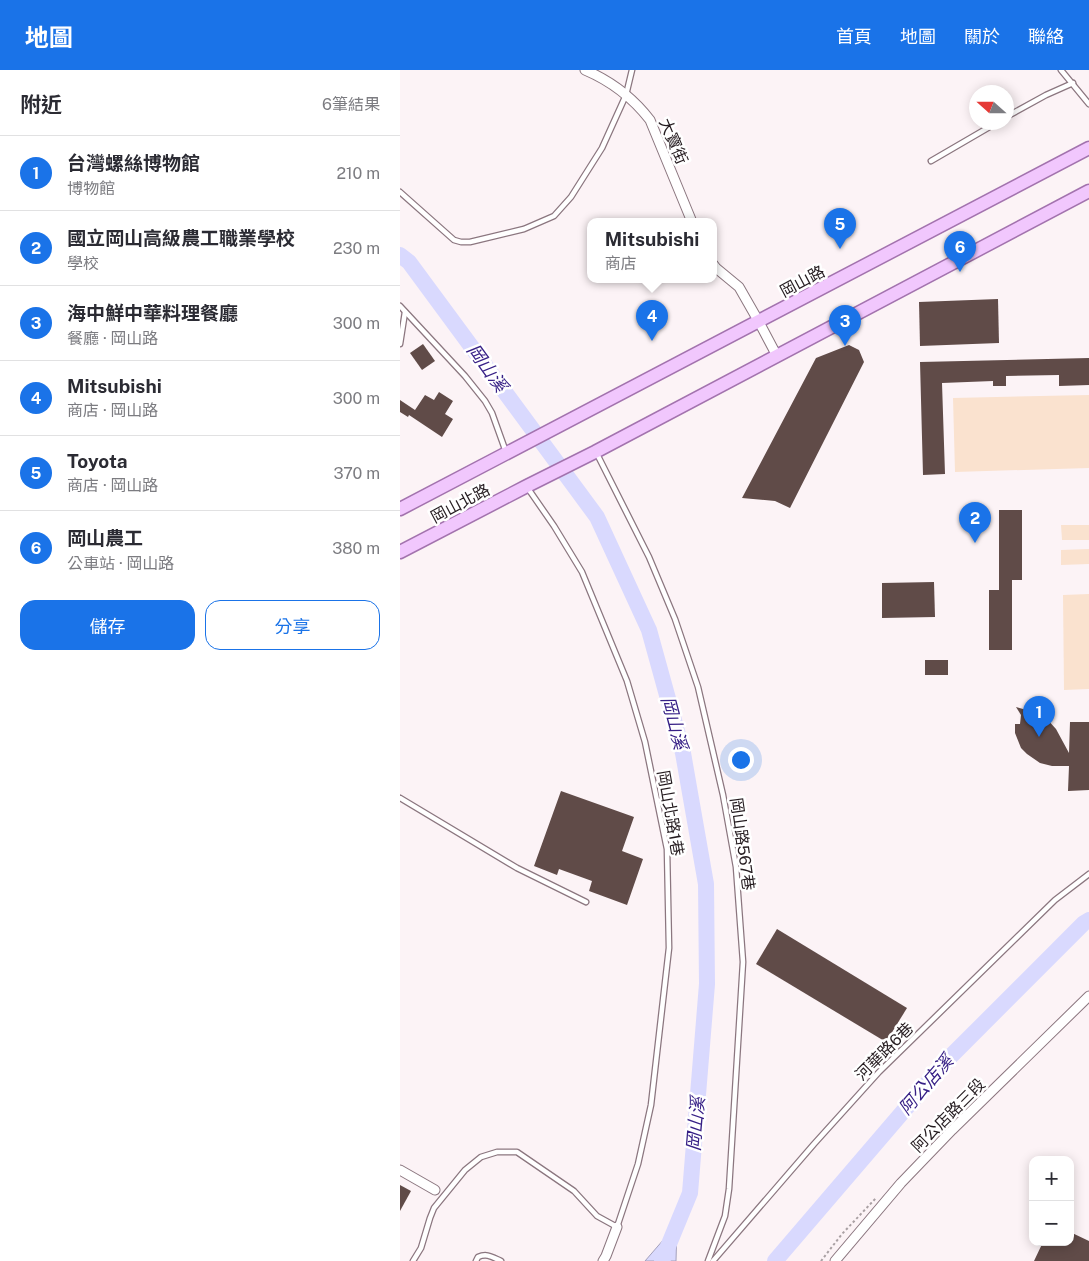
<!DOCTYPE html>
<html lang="zh-TW">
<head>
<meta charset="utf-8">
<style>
  :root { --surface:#fff; --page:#f7f7f7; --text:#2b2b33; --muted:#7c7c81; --line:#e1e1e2; --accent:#1a73e8 }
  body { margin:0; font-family:"Public Sans","Noto Sans TC",sans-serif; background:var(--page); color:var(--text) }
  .controls { position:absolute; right:15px; bottom:15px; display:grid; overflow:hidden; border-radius:10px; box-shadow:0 2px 12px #0003 }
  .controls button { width:45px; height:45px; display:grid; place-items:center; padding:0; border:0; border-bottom:1px solid var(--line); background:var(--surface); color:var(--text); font:25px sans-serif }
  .compass { position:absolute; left:569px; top:15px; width:45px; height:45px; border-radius:50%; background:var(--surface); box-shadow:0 2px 12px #0003; rotate:291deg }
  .you { position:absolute; left:340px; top:689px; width:18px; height:18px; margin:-12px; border:4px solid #fff; border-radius:50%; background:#1a73e8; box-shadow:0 0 0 8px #1a73e833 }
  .badge { display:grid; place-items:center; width:32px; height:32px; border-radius:50%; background:var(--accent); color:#fff; font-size:16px; font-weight:700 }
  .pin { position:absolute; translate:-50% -41px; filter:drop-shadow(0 1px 2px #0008) }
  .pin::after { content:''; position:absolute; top:26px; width:18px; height:15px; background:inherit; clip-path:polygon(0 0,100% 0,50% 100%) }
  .popup { position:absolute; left:187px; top:148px; width:130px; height:65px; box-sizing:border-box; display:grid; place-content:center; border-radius:10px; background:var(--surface); filter:drop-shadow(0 1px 4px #0005); font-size:16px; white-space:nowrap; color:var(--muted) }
  .popup b { font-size:19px; color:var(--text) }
  .popup::after { content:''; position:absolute; left:50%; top:100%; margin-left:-10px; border:10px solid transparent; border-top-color:var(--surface) }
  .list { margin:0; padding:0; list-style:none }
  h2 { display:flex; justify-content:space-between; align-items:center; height:65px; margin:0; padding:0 20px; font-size:21px }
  h2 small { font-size:16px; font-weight:400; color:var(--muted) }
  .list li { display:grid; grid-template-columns:32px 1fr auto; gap:15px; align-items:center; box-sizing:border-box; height:75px; padding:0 20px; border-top:1px solid var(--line) }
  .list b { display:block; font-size:19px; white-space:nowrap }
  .list p { margin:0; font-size:16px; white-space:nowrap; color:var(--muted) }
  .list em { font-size:16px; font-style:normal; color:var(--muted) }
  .actions { display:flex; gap:10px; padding:15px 20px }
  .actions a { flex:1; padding:11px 0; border:1px solid var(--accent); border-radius:15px; text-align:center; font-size:18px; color:var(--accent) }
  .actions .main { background:var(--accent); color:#fff }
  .map { position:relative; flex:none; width:689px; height:1191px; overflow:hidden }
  header { display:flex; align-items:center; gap:30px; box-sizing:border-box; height:70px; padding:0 25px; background:var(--accent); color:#fff }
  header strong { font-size:24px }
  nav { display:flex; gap:28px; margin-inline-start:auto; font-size:18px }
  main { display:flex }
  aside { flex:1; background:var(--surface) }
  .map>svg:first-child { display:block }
</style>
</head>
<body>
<header>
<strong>地圖</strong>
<nav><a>首頁</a><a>地圖</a><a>關於</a><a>聯絡</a></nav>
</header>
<main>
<aside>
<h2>附近<small>6筆結果</small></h2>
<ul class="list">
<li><span class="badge">1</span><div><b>台灣螺絲博物館</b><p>博物館</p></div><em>210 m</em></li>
<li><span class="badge">2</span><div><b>國立岡山高級農工職業學校</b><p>學校</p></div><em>230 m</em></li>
<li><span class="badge">3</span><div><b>海中鮮中華料理餐廳</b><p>餐廳 · 岡山路</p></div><em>300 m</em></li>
<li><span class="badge">4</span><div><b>Mitsubishi</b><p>商店 · 岡山路</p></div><em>300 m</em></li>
<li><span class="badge">5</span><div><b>Toyota</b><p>商店 · 岡山路</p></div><em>370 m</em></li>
<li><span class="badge">6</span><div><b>岡山農工</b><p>公車站 · 岡山路</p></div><em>380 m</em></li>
</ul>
<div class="actions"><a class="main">儲存</a><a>分享</a></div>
</aside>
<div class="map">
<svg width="689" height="1191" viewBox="0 0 689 1191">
  <rect width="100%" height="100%" fill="#fcf3f6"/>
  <!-- green -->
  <g fill="#fae2cf">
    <path d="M689,325V398L555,402L553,328Z"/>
    <path d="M661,455H689V470H662Z"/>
    <path d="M689,479V494L661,495V480Z"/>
    <path d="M689,524V619L664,620L663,525Z"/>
  </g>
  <!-- water -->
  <path fill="#d9d9fe" stroke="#a3a0bb" d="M277,1154L276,1191H245Z"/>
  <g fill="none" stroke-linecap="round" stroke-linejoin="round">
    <!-- river -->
    <g stroke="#d9d9fe" stroke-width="16">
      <path d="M0,185L9,192L197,447L249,560L283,683L306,814L307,914L290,1123L262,1191"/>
      <path d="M375,1191L549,988L684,853L689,850"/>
    </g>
  </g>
  <!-- building -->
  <g fill="#604b48">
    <path d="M598,229L599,273L520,276L519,232Z"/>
    <path d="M23,274L35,291L22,300L10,283Z"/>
    <path d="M449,275L459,280L464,292L390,438L375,431L342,428L416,288Z"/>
    <path d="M689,288V315L659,316V305L606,306V316H593V311L542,313L545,404L523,405L520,292Z"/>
    <path d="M39,322L53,331L45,344L53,349L42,367L9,345L8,347L0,342V330L15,340L25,325L34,330Z"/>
    <path d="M599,440H622V510H612V580H589V520H599Z"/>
    <path d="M534,512L535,547L482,548V513Z"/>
    <rect x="525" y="590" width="23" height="15"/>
    <path d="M616,637L637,643L646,648L656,659L669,683L670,652H689V720L668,721L669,696H652L640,693L627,684L621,678L615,663V654H620L621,645Z"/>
    <path d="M161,721L234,747L222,781L243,789L227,835L189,821L192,811L159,799L157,805L134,796Z"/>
    <path d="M377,859L507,938L486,972L356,894Z"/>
    <path d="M0,1115L11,1121L0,1141Z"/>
    <path d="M670,1162L689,1171V1191H634L643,1172H670Z"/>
  </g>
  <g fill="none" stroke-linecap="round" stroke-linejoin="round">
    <defs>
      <g id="service">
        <path d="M661,0L689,34"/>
        <path d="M606,47L646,25L673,13"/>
        <path d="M531,91L598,52"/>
        <path d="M0,122L54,170L61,172H70L124,159L154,146L171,127L202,78L226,25L232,0"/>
        <path d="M0,236L65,306L85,331L92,343L106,382"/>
        <path d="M0,274L5,242"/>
        <path d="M196,382L249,487L275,549L298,617L323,725L336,797L343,892L329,1119L325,1146L308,1191"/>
        <path d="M0,728L117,798L186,832"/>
        <path d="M13,1191L21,1178L30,1148L34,1138L65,1100L81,1087L97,1082H117L174,1121L197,1146L217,1157L238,1094L251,1035L269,878L267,779L245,672L227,611L182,502L154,456L127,417"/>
        <path d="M76,1191L78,1187C87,1183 92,1187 101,1191"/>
        <path d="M313,1191L414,1074L479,1002L655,830L689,804"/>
      </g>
      <g id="minor">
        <path d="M185,0C211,11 233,28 250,50L292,152"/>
        <path d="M313,194L316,198L339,217L359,252L377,286"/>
        <path d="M0,1100L35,1120"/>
        <path d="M203,1191L206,1186L217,1157"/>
        <path d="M435,1191L501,1113L552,1060L689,926"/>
      </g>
      <g id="primary">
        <path d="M0,439L689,78"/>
        <path d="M0,482L127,416L195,382L689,121"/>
      </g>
    </defs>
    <!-- service casing -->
    <use href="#service" stroke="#8b767f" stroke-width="7"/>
    <!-- minor casing -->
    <use href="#minor" stroke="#8b767f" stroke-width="11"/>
    <!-- primary casing -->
    <use href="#primary" stroke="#a373ae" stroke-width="15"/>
    <!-- path -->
    <g stroke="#a9a0a3" stroke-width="2" stroke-dasharray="2.5 2.5" stroke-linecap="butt">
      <path d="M523,1076L531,1067"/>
      <path d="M421,1191L442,1164L476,1128"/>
    </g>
    <!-- service -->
    <use href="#service" stroke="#fff" stroke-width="4.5"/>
    <!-- minor -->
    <use href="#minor" stroke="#fff" stroke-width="9"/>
    <!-- primary -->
    <use href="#primary" stroke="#f1c7fd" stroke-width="12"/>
  </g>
  <g text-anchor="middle" stroke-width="5" stroke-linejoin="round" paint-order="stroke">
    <!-- street labels -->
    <g font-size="16" fill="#241b1f" stroke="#fff">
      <text transform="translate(274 71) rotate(67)" y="6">大寶街</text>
      <text transform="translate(402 211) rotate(-28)" y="6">岡山路</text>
      <text transform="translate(60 433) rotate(-28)" y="6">岡山北路</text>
      <text transform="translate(271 743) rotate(80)" y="6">岡山北路1巷</text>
      <text transform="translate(343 774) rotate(82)" y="6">岡山路567巷</text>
      <text transform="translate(484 981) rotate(-45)" y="6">河華路6巷</text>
      <text transform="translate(548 1045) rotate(-45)" y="6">阿公店路三段</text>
    </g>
    <!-- water labels -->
    <g font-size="18" font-style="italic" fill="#372086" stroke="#fff">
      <text transform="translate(87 298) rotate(54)" y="6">岡山溪</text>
      <text transform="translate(274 653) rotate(75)" y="6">岡山溪</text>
      <text transform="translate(526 1015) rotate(-49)" y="6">阿公店溪</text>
      <text transform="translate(296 1054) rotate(-85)" y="6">岡山溪</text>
    </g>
  </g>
</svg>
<div class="controls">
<button>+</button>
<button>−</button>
</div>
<svg class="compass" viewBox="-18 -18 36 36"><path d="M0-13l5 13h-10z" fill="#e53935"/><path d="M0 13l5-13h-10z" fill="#7c7c81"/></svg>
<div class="you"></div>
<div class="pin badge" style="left:639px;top:667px">1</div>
<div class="pin badge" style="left:575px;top:473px">2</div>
<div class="pin badge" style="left:445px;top:276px">3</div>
<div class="pin badge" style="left:252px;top:271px">4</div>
<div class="popup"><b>Mitsubishi</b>商店</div>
<div class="pin badge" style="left:440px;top:179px">5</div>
<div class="pin badge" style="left:560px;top:202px">6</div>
</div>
</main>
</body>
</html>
